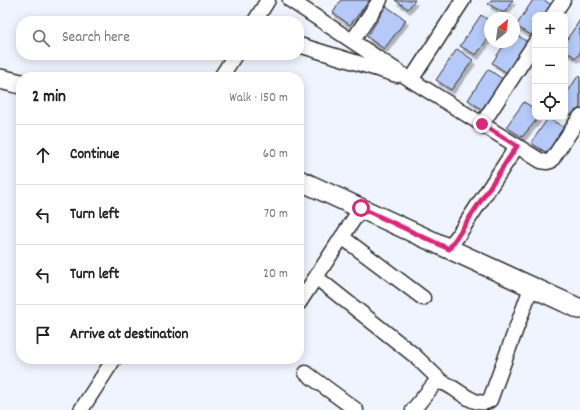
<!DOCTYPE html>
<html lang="en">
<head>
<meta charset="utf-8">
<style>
  :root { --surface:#fff; --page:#f2f2f2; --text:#222; --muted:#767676; --line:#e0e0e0 }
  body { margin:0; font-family:Dekko,sans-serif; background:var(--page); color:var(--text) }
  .controls { position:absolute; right:12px; top:12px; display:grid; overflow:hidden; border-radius:8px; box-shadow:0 2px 10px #0003 }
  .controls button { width:36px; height:36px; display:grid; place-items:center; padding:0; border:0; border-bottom:1px solid var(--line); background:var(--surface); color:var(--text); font:20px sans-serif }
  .compass { position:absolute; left:484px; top:12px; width:36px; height:36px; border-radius:50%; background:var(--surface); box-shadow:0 2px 10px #0003; rotate:29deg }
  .stop { position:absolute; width:12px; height:12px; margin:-9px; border:3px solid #db2777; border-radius:50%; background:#fff }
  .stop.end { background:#db2777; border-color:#fff; box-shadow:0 1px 4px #0008 }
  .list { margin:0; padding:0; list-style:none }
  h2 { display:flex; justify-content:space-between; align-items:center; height:52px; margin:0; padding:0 16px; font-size:17px }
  h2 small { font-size:13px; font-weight:400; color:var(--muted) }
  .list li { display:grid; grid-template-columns:26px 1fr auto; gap:12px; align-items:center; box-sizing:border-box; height:60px; padding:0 16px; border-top:1px solid var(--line) }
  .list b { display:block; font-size:15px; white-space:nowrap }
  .list em { font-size:13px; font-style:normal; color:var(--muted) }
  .icon { flex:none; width:22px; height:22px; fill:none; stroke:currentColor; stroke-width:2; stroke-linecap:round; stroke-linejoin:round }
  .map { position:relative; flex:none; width:580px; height:410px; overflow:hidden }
  .search { position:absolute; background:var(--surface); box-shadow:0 2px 10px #0003; left:16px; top:16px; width:288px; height:44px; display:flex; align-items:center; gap:10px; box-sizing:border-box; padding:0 14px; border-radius:16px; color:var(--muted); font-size:15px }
  .panel { position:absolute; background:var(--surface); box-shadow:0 2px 10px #0003; left:16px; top:72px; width:288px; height:292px; border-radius:16px }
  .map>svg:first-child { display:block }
</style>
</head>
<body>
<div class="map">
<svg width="580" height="410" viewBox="0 0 580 410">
  <defs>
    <filter id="shadow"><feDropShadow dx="2.5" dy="4.5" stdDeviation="0" flood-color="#0004"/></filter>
  </defs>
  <rect width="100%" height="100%" fill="#f0f4fe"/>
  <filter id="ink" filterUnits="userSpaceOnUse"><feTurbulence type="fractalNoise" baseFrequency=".025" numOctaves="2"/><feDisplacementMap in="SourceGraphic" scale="8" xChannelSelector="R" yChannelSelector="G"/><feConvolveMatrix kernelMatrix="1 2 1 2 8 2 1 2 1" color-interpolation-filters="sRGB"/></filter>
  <g filter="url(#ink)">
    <!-- building -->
    <g fill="#b5caf9" stroke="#2b2b2b" filter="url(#shadow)">
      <path d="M341,0H370L350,25L333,13Z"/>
      <path d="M395,0H415L408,9Z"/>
      <path d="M491,0H513L504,13L488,4Z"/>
      <path d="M533,0H544L553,6L546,15H535V30L531,35L516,26Z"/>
      <path d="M386,6L406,20L384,49L367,37Z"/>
      <path d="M481,15L490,21V36L476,55L460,46Z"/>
      <path d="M580,20V53L576,58L565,51V42Z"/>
      <path d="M514,33L529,43L507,73L492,63L506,42H514Z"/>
      <path d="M457,49L473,60L451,90L436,80Z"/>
      <path d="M488,69L504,80L483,110L468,100Z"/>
      <path d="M578,76L580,77V107L573,116L565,111V96Z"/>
      <path d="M524,102L535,109V117H539L522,137L506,127Z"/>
      <path d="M548,118L567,129L547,153L531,143Z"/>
    </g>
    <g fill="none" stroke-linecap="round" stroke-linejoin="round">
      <defs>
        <g id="street">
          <path d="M290,0L411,80L541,161L547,162L551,161L580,117"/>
          <path d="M553,15L563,0"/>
          <path d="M255,21L268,0"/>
          <path d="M353,40L380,0"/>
          <path d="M299,45L397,75"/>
          <path d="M221,77L235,55"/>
          <path d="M411,80L463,0"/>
          <path d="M482,124L535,43"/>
          <path d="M342,237L423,298"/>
          <path d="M449,249L517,146"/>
          <path d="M317,278L414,355L443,383"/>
          <path d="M299,303L361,208"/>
          <path d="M306,373L356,410"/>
          <path d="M81,410L114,359"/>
          <path d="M413,410L435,383C438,383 442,382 444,383C457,388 477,410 490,400L531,288"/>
        </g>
        <g id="secondary">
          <path d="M0,79L21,84"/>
          <path d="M299,180L580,309"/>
        </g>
      </defs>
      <!-- street casing -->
      <use href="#street" stroke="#2b2b2b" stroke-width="17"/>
      <!-- secondary casing -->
      <use href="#secondary" stroke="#2b2b2b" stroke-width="22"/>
      <!-- street -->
      <use href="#street" stroke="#fff" stroke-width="14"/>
      <!-- secondary -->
      <use href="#secondary" stroke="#fff" stroke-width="19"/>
    </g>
  </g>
  <g fill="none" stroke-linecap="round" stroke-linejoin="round" filter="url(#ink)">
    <!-- route -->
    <path stroke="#db2777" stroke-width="5" d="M361,208L449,249L517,146L482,124"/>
  </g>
</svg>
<div class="controls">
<button>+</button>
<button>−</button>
<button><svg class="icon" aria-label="locate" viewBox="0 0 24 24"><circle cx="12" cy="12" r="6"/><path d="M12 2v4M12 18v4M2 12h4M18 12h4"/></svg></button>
</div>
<svg class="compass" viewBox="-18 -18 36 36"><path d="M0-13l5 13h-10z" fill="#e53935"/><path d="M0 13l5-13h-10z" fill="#767676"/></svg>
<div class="stop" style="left:361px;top:208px"></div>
<div class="stop end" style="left:482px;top:124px"></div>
<div class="search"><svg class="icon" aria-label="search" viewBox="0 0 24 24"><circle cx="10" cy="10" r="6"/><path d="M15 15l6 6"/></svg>Search here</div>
<section class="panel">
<h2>2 min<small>Walk · 150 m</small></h2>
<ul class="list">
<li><svg class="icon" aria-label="ahead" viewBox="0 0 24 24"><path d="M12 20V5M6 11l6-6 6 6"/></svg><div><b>Continue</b></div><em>60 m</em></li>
<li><svg class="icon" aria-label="left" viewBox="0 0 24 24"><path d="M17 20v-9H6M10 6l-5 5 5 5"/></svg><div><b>Turn left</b></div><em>70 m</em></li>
<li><svg class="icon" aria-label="left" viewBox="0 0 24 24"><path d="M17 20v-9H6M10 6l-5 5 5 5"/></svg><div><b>Turn left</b></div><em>20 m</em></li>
<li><svg class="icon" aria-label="arrive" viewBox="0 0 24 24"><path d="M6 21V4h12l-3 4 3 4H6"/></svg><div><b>Arrive at destination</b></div></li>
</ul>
</section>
</div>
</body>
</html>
